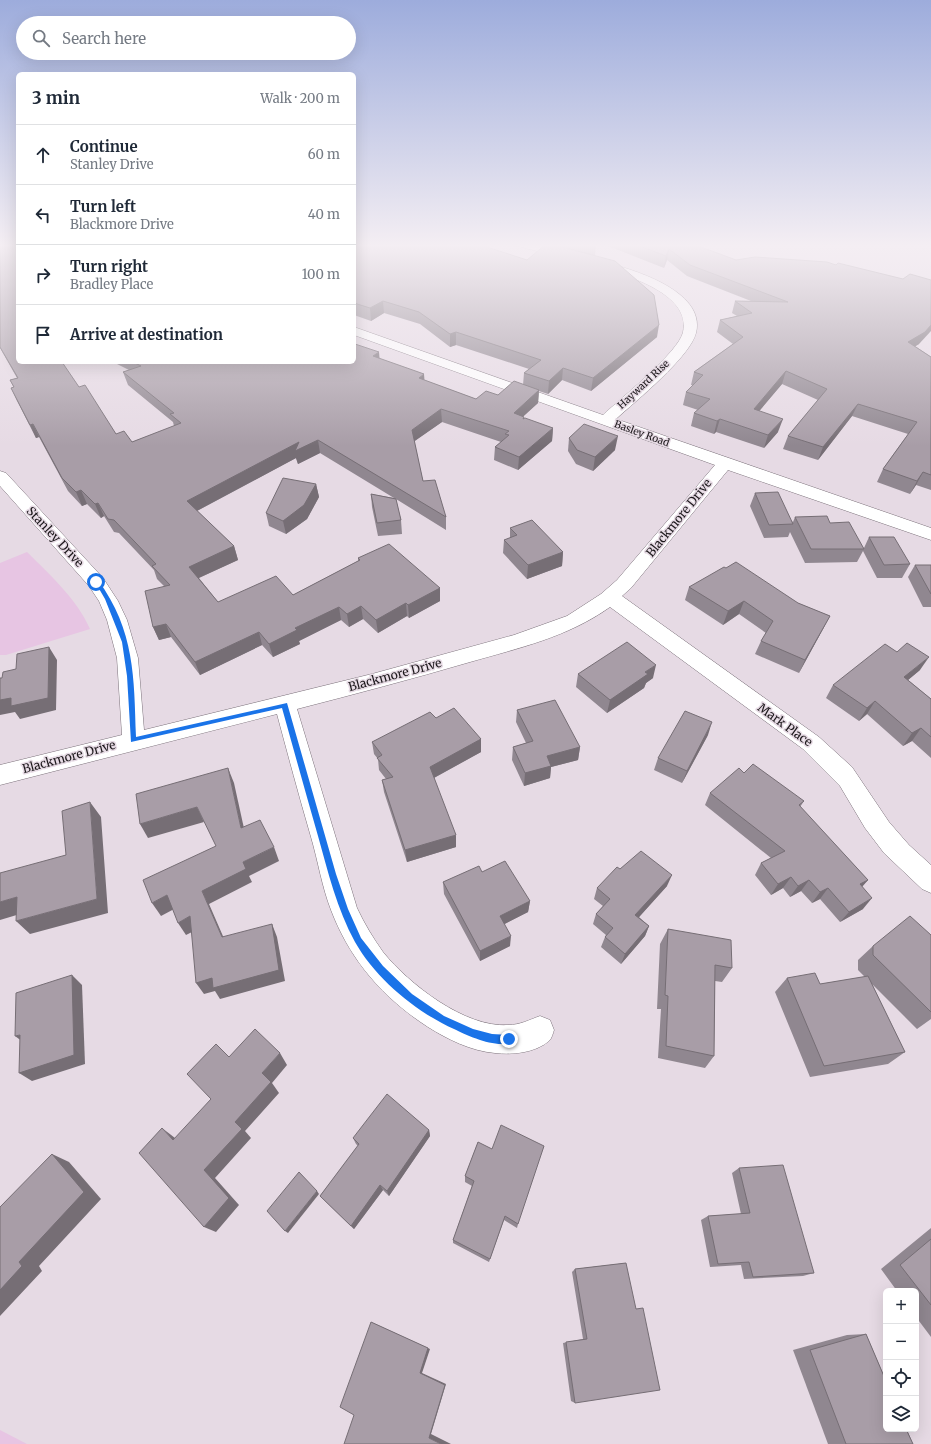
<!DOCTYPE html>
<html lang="en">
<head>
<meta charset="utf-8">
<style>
  :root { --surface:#fff; --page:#f6f6f7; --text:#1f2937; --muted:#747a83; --line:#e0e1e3 }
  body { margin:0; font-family:Merriweather,serif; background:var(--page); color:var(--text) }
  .controls { position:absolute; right:12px; bottom:12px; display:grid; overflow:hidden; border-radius:6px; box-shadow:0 4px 16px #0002 }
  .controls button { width:36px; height:36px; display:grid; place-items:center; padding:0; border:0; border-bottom:1px solid var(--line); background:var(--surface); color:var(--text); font:20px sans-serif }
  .stop { position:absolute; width:12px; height:12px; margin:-9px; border:3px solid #1a73e8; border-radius:50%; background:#fff }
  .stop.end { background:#1a73e8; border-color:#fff; box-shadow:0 1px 4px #0008 }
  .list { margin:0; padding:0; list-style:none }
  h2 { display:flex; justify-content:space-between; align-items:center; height:52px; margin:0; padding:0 16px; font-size:17px }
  h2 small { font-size:13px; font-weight:400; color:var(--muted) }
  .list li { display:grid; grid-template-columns:26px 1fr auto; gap:12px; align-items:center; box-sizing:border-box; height:60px; padding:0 16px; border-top:1px solid var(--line) }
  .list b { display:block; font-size:15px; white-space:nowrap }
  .list p { margin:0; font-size:13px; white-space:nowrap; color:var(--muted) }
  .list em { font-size:13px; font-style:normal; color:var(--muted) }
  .icon { flex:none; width:22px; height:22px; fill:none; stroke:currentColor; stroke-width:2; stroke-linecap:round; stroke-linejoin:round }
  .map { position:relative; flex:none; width:931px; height:1444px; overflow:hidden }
  .search { position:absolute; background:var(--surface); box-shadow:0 4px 16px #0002; left:16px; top:16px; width:340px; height:44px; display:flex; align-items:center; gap:10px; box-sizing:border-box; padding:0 14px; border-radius:22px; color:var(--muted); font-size:15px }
  .panel { position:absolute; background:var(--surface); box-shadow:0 4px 16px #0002; left:16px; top:72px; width:340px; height:292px; border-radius:6px }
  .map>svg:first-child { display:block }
</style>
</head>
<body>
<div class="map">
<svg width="931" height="1444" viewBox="0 0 931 1444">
  <rect width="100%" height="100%" fill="#e6dae4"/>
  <!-- green -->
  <g fill="#e7c5e3">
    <path d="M27,552C50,575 77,599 90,629L6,655H0V563Z"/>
    <path d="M0,1430L27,1444H0Z"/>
  </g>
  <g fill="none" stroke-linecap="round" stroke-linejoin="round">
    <defs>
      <g id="minor">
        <path d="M515,244H535L573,254L575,256L569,259L517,246Z"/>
        <path d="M600,261C629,268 707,290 696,333C690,357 636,401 616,419L931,528V540L728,470L631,588L622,596L819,737L852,767L889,822L909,845L931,865V893L922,889L884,853L865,828L840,786L803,749L610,607C568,637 519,648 470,662C412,679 355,694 297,709L357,908C364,923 373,938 383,952C409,984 465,1028 508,1025C520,1025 529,1020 540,1016L550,1020L554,1030C553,1033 552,1038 549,1041C535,1053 512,1055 495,1053C471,1051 447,1039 428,1027C383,998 350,960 331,910C322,887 318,861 311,837C299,796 288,755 277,714L0,785V765L122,735L117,658L107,620L99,601L89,586L0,486V471L6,473L103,578L118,601L127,620L138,658L144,730L372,674L514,635L567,616L601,594L617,580L715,465L354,335V327L603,415C620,399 679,352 683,332C692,293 623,274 596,266L594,264Z"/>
      </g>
    </defs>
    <!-- minor casing -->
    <use href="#minor" stroke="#7c727b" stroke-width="1"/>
    <!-- minor -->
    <use href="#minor" fill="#fff" fill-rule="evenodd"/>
  </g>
  <!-- wall -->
  <g fill="#908790">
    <path d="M0,244L18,362L79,387L116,434L132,442L174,426L173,422L128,385L123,372L129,370L113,362H354L379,358L424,380L476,399L498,395L523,385L524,373L529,369L456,345L450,347L420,324L384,313L371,321L354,315V244L484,246L527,260L555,245V244H595L596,245L595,256L657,337L591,391L562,380L548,394L539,391L538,403L523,416L524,419L553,428L552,441L518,470L494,460L495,447L501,442L442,422L414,441L423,481L446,517V530L396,499L401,520L402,534L378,536L372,507L371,494L394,498L320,453L298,464L296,458L197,511L234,546L238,560L199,578L218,602L293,595L358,561V558L440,588V601L409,618L407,616L378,633L363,619L349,627L341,620L299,641L300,644L273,657L262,645L200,675L171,637L159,640L153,627L164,586L157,579L154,570L119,533L114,532L104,516L101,518L87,504L82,506L68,491L39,437L36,438L17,401L11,388H14L10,380L17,378L0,348Z"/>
    <path d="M603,244H693L919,344L915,346L931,357V490L916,485L910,494L877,482L883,469L908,434L852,416L818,460L783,449L788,436L818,400L782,384L759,411L778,432L764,448L716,432L714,434L691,426L694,413L698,410L683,405L686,392L693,385H691L694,372L733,344L717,332L720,320L737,316L732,313L735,301H751L687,276L667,260L664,268Z"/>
    <path d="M569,438L615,450L593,471L576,464L568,451Z"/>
    <path d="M316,484L319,497L307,519L286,534L269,526L266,513Z"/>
    <path d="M755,493L793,522L795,517L830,523L864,548L869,537L910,564L902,578H877L863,551L857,562L805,563L790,532L788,537L764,538L750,506Z"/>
    <path d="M510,528L563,552L562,566L527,579L503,553L504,540L510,538Z"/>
    <path d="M915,565H931V607H923L908,577Z"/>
    <path d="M689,587L798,603L830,616L823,629L799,673L755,654L761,641L766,633L739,614L723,625L685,600Z"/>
    <path d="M920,670L908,680L931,699V758L912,741L903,746L867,714L859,721L826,698L833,685Z"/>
    <path d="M578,674L653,678L646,683L644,688L607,713L576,687Z"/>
    <path d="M517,710L580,747L578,760L551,767L550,778L524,786L512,760L513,747L526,743L516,722Z"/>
    <path d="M436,718L481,739V752L434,778L456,847L407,862L384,792L382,780L386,779L379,770L378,759L374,754L372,742Z"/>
    <path d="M708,735L682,783L654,770L658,758Z"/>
    <path d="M744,773L804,801L800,807L868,880L862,887L863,909L840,922L820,899L812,903L801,891L790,897L783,888L771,895L755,875L761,863L771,858L705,805L710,793Z"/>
    <path d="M620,869L667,886L639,917L649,926L645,936L621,964L601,947L605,937L606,935L593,924L596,914L603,906L594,899L597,888Z"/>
    <path d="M443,882L530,901L528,912L504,924L510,946L480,961L444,894Z"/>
    <path d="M668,929L732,968L722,982L715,981L714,1056L705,1068L658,1058L661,1009H657L660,944Z"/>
    <path d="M931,935V1019L917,1029L872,984L905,1052L888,1064L810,1077L775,992L787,978L820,984L865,977L858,970V960L873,946Z"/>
    <path d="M429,1130L430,1136L389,1196L383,1190L354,1229L320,1196L358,1146L356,1144L353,1138Z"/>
    <path d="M478,1142L518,1224L517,1228L504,1220L489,1262L453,1243V1240L472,1186L465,1182V1176Z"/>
    <path d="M739,1168L814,1273L803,1276L744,1279L741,1265L710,1267L701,1220L708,1216L741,1214L732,1173Z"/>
    <path d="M931,1228V1337L916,1317V1291H897L881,1269Z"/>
    <path d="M626,1263L575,1403L571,1401L563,1343L583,1339L572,1272L575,1269Z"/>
    <path d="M866,1334L913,1444H828L793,1350L847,1335Z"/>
  </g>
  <!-- shaded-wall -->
  <g fill="#766e75">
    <path d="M669,249L667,260L664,268L666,256Z"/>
    <path d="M383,301L384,313L371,321L370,308Z"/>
    <path d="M659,325L657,337L591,391L593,378Z"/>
    <path d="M931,325V331L919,344L903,354L908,342Z"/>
    <path d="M456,332V345L450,347V334Z"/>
    <path d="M379,352L380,364L373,356Z"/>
    <path d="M563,368L562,380L548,394L549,381Z"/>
    <path d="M786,371L782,384L750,422L754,409Z"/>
    <path d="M424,374L425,387L419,378Z"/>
    <path d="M539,390L538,403L513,426L514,413Z"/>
    <path d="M858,404L852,416L818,460L823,447Z"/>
    <path d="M441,409L442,422L412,443V430Z"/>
    <path d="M720,419L716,432L714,434L717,421Z"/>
    <path d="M783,419L778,432L764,448L768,435Z"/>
    <path d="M33,424L39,437L36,438L30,425Z"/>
    <path d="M553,428L552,441L518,470L519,457Z"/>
    <path d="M618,436L615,450L593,471L595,457Z"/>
    <path d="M318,440L320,453L298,464L296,458L191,514L187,501L299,442Z"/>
    <path d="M923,472L916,485L910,494L917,481Z"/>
    <path d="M316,484L319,497L307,519L286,534L283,521Z"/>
    <path d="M81,490L87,504L82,506L76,492Z"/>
    <path d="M98,503L104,516L101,518L95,504Z"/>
    <path d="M234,546L238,560L194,580L189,567Z"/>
    <path d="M563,552L562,566L527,579L528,565Z"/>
    <path d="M440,588V601L409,618L408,605Z"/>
    <path d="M744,601L739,614L723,625L728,611Z"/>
    <path d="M406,603L407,616L378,633L376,620Z"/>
    <path d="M361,606L363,619L349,627L347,614Z"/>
    <path d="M339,607L341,620L299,641L300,644L273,657L269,644L295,628Z"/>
    <path d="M830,616L823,629L799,673L805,660Z"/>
    <path d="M166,624L171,637L159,640L153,627Z"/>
    <path d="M259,632L262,645L200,675L195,662Z"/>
    <path d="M49,647L57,660L56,710L20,719L15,712L0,715V700Z"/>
    <path d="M929,657L920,670L896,690L904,677Z"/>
    <path d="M656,665L653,678L646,683L644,688L607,713L610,700L645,672Z"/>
    <path d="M875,701L867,714L859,721L867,708Z"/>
    <path d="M712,722L708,735L682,783L687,771Z"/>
    <path d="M921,728L912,741L903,746L912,733Z"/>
    <path d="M481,739V752L430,780V767Z"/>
    <path d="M580,747L578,760L551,767L550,778L524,786L525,773L547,756Z"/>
    <path d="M228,768L234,783L247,842L241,828Z"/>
    <path d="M90,802L101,817L108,913L30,934L16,921L97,899Z"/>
    <path d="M197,807L204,822L148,838L140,824Z"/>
    <path d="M456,835V847L407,862L405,850Z"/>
    <path d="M274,847L279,861L249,876L252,882L209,904L229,950L222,937L202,891L243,862Z"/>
    <path d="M672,875L667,886L631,926L635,915Z"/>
    <path d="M791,877L783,888L771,895L778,884Z"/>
    <path d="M809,880L801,891L790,897L798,886Z"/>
    <path d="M868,880L858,891L860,884Z"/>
    <path d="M828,888L820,899L812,903L820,892Z"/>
    <path d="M167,895L176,908L161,916L152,903Z"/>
    <path d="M17,897L30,911L0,920V902Z"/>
    <path d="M872,898L863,909L840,922L849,912Z"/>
    <path d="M530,901L528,912L499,927L500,916Z"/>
    <path d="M190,916L198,929L186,935L178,923Z"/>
    <path d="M272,924L277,937L285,981L220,999L215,991L204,994L196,983Z"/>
    <path d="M649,926L645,936L621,964L625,954Z"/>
    <path d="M511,936L510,946L480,961V951Z"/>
    <path d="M72,975L82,985L85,1064L32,1081L19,1073Z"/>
    <path d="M20,1035L27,1045L15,1036Z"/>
    <path d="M280,1053L287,1065L272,1083L279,1093L245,1131L251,1138L215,1178L239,1205L216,1232L204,1227V1170L235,1122L262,1073Z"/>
    <path d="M162,1128L175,1138L173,1140Z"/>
    <path d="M429,1130L430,1136L389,1196L387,1191Z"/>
    <path d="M52,1154L69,1162L101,1199L39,1266L42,1271L0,1316V1290L19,1262Z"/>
    <path d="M380,1185L383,1190L354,1229L351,1226Z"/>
    <path d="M317,1191L319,1194L288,1233L285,1231Z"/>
    <path d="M371,1322L430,1349L422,1373L446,1384L431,1434L451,1444H441L429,1438L420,1373Z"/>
  </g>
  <!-- building -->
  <g fill="#a89da7" stroke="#766e75">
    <path d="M0,244H18V362H62L79,387L85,385L116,434L124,431L132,442L181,423L170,414L174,413L123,372L141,366L133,362H354V344H355L379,352L373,356L424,374L419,378L476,399L486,391L498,395L514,381L539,390L514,413L524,417L523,419L525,418L553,428L519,457L495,447L509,435L505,434L509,431L441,409L412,430L423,481L435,480L446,517L318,440L295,451L299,442L187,501L234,546L189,567L218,602L276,576L293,595L360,560L358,558L389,544L440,588L408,605L406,603L376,620L361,606L347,614L339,607L295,628L297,630L269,644L259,632L195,662L166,624L153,627L145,591L170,585L152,566L156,564L114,520L108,519L98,503L95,504L81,490L76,492L62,478L33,424L30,425L11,388L14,387L10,380L18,378L0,347Z"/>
    <path d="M354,244H483L484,246L527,260L546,244H551L615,261L654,295L659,325L593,378L563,368L549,381L524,373L541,360L456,332L450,334L419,312L383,301L370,308L354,303Z"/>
    <path d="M634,244H693L736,260L755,257L827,262L836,265L838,263L903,279L910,274L931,280V325L925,332L908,342L931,357V475L923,472L917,481L883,469L917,422L858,404L823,447L788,436L827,389L786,371L754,409L783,419L768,435L720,419L717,421L694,413L710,399L686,392L703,375L694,372L743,337L720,320L752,313L735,301L788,302L690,265L669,249L666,256Z"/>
    <path d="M584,424L618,436L595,457L577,450L569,438Z"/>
    <path d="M283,478L316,484L304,505L283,521L266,513Z"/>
    <path d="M778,492L793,524L769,525L755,493Z"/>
    <path d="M371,494L396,499L401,520L377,523Z"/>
    <path d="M827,516L830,523L849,522L864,549H811L795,517Z"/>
    <path d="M532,520L563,552L528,565L504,540L517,535L510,528Z"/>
    <path d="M869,537H894L910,564L884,565Z"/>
    <path d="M736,562L798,603L830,616L805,660L761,641L773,621L744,601L728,611L689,587L724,567L726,568Z"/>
    <path d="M915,565H931V594Z"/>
    <path d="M627,642L656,665L645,672L648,674L610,700L578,674Z"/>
    <path d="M907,643L929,657L904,677L931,699V737L921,728L912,733L875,701L867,708L833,685L885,644L897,652Z"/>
    <path d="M49,647L48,698L11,706V698L0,700V678H2L3,672L16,669L17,654Z"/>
    <path d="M555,700L580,747L547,756L551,766L525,773L513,747L533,741L517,710Z"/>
    <path d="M454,708L481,739L430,767L456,835L405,850L382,780L393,777L377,758L382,755L372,742L430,712L436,718Z"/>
    <path d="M685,711L712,722L687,771L658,758Z"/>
    <path d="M753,764L804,801L799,805L868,880L860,884L872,898L849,912L828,888L820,892L809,880L798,886L791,877L778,884L761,863L785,851L710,793L739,768L744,773Z"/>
    <path d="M228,768L241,828L260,820L274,847L243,862L246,869L202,891L222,937L272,924L279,970L213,988L212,978L196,983L190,916L178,923L167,895L152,903L143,880L216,846L197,807L140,824L136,794Z"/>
    <path d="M90,802L97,899L16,921L17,897L0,902V873L66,855L62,811Z"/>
    <path d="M641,851L672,875L635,915L649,926L625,954L605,937L613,928L596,914L610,899L597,888L617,867L620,869Z"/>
    <path d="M505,861L530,901L500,916L511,936L480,951L443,882L479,866L482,872Z"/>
    <path d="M910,916L931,935V1012L873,955V946Z"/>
    <path d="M668,929L731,940L732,968L715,965L714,1056L666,1046L668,996L665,995Z"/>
    <path d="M815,973L820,984L868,976L905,1052L824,1066L787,978Z"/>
    <path d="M72,975L74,1055L19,1073L20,1035L15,1036L16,993Z"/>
    <path d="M255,1029L280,1053L262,1073L271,1082L235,1122L242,1129L204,1170L229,1198L204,1227L139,1153L162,1128L173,1140L211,1099L187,1074L216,1044L229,1057Z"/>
    <path d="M387,1094L429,1130L387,1191L380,1185L351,1226L320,1196L359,1144L353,1138Z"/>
    <path d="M501,1125L544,1146L518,1224L505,1216L490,1259L453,1240L474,1181L465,1176L478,1142L492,1149Z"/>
    <path d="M52,1154L84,1192L19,1262L22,1266L0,1290V1207Z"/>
    <path d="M783,1165L814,1273L753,1277L749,1262L718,1264L708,1216L750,1213L739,1168Z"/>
    <path d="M299,1172L317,1191L285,1231L267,1211Z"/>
    <path d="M931,1239V1305L900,1265Z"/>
    <path d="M626,1263L636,1309L643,1308L660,1390L575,1403L566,1342L587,1339L575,1269Z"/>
    <path d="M371,1322L428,1348L420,1373L445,1385L429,1438L441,1444H344L354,1415L340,1407Z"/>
    <path d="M866,1334L886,1381V1429H906L913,1444H846L810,1350Z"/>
  </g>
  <!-- sky -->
  <linearGradient id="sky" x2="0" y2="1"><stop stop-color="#9dacdc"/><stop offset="0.55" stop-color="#f4eef3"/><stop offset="1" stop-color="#f4eef3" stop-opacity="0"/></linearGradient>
  <rect width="931" height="446" fill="url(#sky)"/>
  <!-- route -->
  <path fill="#1a73e8" d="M94,580H98C135,631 134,677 136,737L287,703L336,874L348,909L361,938L383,966L412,994L444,1016L473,1029L492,1034L509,1035L513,1039L512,1042C497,1049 468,1036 454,1029C416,1012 376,979 355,942C337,909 328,872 318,836C306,794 294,751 282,708L131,742L127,676L122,642L105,599Z"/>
  <g text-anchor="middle" stroke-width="3" stroke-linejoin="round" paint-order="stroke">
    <!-- far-street labels -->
    <g font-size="10" fill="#1c181b" stroke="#e6dae4">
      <text transform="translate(643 384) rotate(-43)" y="4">Hayward Rise</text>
      <text transform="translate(642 433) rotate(20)" y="4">Basley Road</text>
    </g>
    <!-- street labels -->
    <g font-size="12" fill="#1c181b" stroke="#e6dae4">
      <text transform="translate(679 518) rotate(-51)" y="4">Blackmore Drive</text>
      <text transform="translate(55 537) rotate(47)" y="4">Stanley Drive</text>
      <text transform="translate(395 675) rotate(-15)" y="4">Blackmore Drive</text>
      <text transform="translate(785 725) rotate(36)" y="4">Mark Place</text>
      <text transform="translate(69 757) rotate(-15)" y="4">Blackmore Drive</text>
    </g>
  </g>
</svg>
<div class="controls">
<button>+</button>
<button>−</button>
<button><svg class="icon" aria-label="locate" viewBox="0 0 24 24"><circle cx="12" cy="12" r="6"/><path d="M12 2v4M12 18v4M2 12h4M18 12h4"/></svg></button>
<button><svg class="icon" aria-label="layers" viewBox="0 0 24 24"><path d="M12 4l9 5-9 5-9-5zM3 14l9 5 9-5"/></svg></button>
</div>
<div class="stop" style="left:96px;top:582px"></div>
<div class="stop end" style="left:509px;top:1039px"></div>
<div class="search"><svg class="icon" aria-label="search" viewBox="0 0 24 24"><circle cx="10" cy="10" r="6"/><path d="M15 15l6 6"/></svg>Search here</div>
<section class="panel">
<h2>3 min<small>Walk · 200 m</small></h2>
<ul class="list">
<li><svg class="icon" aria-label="ahead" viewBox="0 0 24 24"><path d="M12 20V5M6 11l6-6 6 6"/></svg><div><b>Continue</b><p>Stanley Drive</p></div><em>60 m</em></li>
<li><svg class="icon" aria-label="left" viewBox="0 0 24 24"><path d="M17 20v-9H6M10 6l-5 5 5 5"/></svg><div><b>Turn left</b><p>Blackmore Drive</p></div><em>40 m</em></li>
<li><svg class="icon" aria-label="right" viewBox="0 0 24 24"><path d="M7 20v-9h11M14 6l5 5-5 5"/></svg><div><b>Turn right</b><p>Bradley Place</p></div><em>100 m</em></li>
<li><svg class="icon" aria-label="arrive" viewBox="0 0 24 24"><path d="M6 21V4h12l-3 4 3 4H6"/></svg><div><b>Arrive at destination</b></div></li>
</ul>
</section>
</div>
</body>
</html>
